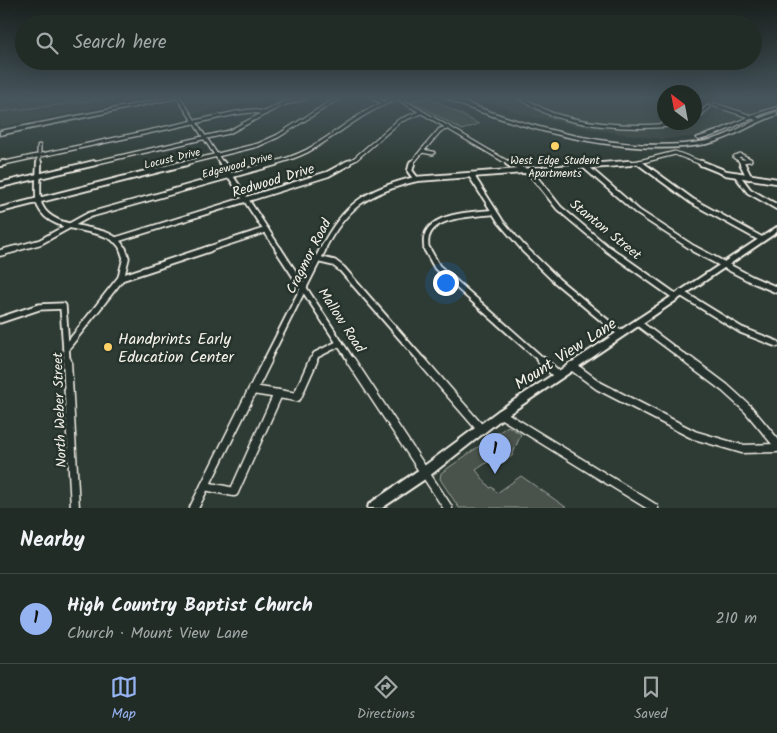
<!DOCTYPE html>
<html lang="en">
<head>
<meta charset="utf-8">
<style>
  :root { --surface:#222c27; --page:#2a342f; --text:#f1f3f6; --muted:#a2a7a7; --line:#3f4844; --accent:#95b2f1 }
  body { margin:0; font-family:Kalam,sans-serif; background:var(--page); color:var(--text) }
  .compass { position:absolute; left:657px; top:85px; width:45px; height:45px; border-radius:50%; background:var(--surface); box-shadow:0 5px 20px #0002; rotate:328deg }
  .you { position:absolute; left:445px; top:282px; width:18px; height:18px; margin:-12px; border:4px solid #fff; border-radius:50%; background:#1a73e8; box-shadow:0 0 0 8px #1a73e833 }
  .badge { display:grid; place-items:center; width:32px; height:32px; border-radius:50%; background:var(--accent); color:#111; font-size:16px; font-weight:700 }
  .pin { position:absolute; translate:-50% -41px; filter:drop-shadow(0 1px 2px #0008) }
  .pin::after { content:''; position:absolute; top:26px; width:18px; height:15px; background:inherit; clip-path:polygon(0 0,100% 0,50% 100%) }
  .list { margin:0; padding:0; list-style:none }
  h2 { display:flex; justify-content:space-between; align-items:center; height:65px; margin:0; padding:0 20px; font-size:21px }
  h2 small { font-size:16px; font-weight:400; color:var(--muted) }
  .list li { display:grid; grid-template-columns:32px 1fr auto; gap:15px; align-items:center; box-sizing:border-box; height:90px; padding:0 20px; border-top:1px solid var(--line) }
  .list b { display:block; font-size:19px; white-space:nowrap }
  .list p { margin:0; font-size:16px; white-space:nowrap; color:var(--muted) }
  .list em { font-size:16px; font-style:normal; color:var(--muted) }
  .icon { flex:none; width:28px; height:28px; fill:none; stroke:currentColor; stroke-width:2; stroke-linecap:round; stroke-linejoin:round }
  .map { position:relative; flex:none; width:777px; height:508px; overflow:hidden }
  .search { position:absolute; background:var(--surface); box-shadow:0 5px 20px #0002; left:15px; right:15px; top:15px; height:55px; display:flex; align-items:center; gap:12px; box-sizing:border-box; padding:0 18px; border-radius:28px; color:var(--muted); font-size:19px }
  .sheet { height:155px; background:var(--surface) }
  nav { display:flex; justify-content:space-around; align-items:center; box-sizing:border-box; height:70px; border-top:1px solid var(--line); background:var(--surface); font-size:14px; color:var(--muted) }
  nav a { display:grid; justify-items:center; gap:2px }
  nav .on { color:var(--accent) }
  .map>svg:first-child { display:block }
</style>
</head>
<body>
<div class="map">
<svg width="777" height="508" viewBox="0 0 777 508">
  <rect width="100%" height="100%" fill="#2e3b34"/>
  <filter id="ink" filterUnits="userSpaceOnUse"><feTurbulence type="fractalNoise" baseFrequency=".02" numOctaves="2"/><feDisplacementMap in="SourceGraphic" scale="10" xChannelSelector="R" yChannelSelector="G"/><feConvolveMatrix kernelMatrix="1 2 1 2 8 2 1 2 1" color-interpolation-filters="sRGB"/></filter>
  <g filter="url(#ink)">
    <!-- built -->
    <g fill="#3c4841">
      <path d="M0,98H146L0,127Z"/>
      <path d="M185,98H269L193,114Z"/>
      <path d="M476,98H664V122H694L695,98H777V106L757,110L710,133L690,137L661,139L595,130L525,115Z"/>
    </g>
    <!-- green -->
    <g fill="#48524c" stroke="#9ea29a">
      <path d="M0,98H114L0,112Z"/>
      <path d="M425,98H430L479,124L462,130L412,101Z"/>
      <path d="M508,426L521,434L512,456L502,463L493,454L492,459L476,470L490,488L492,487L497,493L521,476L567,508H459L440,479L441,473Z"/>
    </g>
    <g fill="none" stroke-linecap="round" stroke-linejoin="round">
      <defs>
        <g id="minor-far3">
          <path d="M179,98L222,164"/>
          <path d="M374,98L382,102"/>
          <path d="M398,98L510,164"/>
          <path d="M520,98C532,103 542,111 554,115C593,127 649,130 688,122"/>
          <path d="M694,100L698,101"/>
          <path d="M715,105L758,119"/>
          <path d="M694,120L708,107"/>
          <path d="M39,146V164"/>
          <path d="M422,151L433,153"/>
          <path d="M740,155L750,160L742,161L735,157Z"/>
          <path d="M740,160L742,164"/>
          <path d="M639,162L642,164"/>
          <path d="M0,164L236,113L251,111L265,113"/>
          <path d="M89,164L229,132L282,104L305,98"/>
          <path d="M181,164L258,145L278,136L338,98"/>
          <path d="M270,164C283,161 295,157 307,151C339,133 362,110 398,98"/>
          <path d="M345,164L355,159L399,121L421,112"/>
          <path d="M411,164L440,130L447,128"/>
          <path d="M620,164L639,162L675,153L704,164"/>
        </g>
        <g id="minor-far2">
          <path d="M39,163C39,173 36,198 40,206C54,237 113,221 123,250"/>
          <path d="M222,163L279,250"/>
          <path d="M412,163L410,171L416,179"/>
          <path d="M508,163L532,174L559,208L609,250"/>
          <path d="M640,163L692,201L761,239"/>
          <path d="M701,163L726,173L777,181"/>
          <path d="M742,163L749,177"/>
          <path d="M0,164L4,163"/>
          <path d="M586,167L638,212L696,250"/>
          <path d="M471,175L501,222L525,250"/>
          <path d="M737,175L749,191L777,207"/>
          <path d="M0,185L95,163"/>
          <path d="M0,210L186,163"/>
          <path d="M115,240L328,174L348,163"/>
          <path d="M11,250L40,242L89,215L275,163"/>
          <path d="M205,250L266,230"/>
          <path d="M322,250C345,205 367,191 416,179L630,163"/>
          <path d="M427,250C418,214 470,215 493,212"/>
        </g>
        <g id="minor-far1">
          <path d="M278,249L352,362"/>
          <path d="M427,249L437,267L544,362"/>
          <path d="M524,249L557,281L621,334"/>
          <path d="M608,249L676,297"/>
          <path d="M694,249L751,279L777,290"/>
          <path d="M0,253L15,249"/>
          <path d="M317,259L334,263L342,269L423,362"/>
          <path d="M121,278L209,249"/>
          <path d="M681,293L741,330L777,344"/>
          <path d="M0,320L39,307L63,306L66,348"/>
          <path d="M638,323L690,362"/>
          <path d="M67,362L66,348L121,278L126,258L123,249"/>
          <path d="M266,362L323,249"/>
          <path d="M313,362L316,355L340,343"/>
        </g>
        <g id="minor">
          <path d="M67,361L75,508"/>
          <path d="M351,361L448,508"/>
          <path d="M422,361L480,428"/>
          <path d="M542,361L558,375"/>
          <path d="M689,361L725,388L748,409L777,444"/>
          <path d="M572,366L599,386L694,435L742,449L777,448"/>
          <path d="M253,390L297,397L313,361"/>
          <path d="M501,414L654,508"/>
          <path d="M205,486L234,492L278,394"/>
          <path d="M194,508L267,361"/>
        </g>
        <path id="tertiary" d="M777,227V232L504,417L428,477L382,508H368L369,504L420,469L498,411Z"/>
        <g id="primary">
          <path d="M168,98H177L0,135V131Z"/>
          <path d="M447,98H453C529,128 625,155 706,141C732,136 753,119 777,112V115C753,123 732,139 707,144C638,156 558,138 493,116C478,111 460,106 447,98Z"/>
          <path d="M777,107V109C750,117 726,133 699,140L696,138L717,131L755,114Z"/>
        </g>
      </defs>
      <!-- minor-far3 casing -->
      <use href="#minor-far3" stroke="#f4f1e8" stroke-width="5.5"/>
      <!-- minor-far2 casing -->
      <use href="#minor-far2" stroke="#f4f1e8" stroke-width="8"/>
      <!-- minor-far1 casing -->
      <use href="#minor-far1" stroke="#f4f1e8" stroke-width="9"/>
      <!-- minor casing -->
      <use href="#minor" stroke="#f4f1e8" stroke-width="11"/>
      <!-- tertiary casing -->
      <use href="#tertiary" stroke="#f4f1e8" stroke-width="4"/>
      <!-- primary casing -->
      <use href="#primary" stroke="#f4f1e8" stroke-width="3"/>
      <!-- minor-far3 -->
      <use href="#minor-far3" stroke="#26332d" stroke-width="3"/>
      <!-- minor-far2 -->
      <use href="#minor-far2" stroke="#26332d" stroke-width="4.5"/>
      <!-- minor-far1 -->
      <use href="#minor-far1" stroke="#26332d" stroke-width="5.5"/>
      <!-- minor -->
      <use href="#minor" stroke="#26332d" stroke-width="8"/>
      <!-- tertiary -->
      <use href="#tertiary" fill="#26332d" fill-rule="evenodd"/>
      <!-- primary -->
      <use href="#primary" fill="#26332d" fill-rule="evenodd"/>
    </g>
  </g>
  <!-- sky -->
  <linearGradient id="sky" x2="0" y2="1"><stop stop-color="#19201d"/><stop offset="0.58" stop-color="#46555c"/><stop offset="1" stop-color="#46555c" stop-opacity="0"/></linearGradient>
  <rect width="777" height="169" fill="url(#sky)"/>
  <!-- markers -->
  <g fill="#ffd166" stroke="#26332d" stroke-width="2">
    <circle cx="555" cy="146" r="5"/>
    <circle cx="108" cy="347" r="5"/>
  </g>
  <g text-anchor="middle" stroke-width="5" stroke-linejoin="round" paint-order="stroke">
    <!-- far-street labels -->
    <g font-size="11" fill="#f4f1e8" stroke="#26332d">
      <text transform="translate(172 158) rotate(-14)" y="4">Locust Drive</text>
      <text transform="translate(237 165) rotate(-15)" y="4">Edgewood Drive</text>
    </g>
    <!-- far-poi labels -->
    <g font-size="11" fill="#f4f1e8" stroke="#26332d">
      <text x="555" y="164">West Edge Student<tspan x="555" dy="13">Apartments</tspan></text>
    </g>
    <!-- street labels -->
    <g font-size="14" fill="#f4f1e8" stroke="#26332d">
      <text transform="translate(273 180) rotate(-17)" y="5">Redwood Drive</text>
      <text transform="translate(606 229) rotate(39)" y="5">Stanton Street</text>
      <text transform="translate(308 256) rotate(-63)" y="5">Cragmor Road</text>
      <text transform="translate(342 320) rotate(57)" y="5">Mallow Road</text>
      <text transform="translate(59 410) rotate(-92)" y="5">North Weber Street</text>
    </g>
    <!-- near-poi labels -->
    <g font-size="16" fill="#f4f1e8" stroke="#26332d" text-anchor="start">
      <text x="118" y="344">Handprints Early<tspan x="118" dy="18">Education Center</tspan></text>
    </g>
    <!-- near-street labels -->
    <g font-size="16" fill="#f4f1e8" stroke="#26332d">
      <text transform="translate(565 353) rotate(-33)" y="6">Mount View Lane</text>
    </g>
  </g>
</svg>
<svg class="compass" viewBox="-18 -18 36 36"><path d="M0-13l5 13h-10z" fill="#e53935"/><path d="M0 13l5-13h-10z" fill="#a2a7a7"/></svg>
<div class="you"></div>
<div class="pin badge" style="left:495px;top:474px">1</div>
<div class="search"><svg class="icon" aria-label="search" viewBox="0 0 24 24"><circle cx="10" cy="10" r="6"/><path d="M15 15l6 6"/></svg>Search here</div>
</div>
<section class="sheet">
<h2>Nearby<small></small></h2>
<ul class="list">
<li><span class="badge">1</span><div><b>High Country Baptist Church</b><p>Church · Mount View Lane</p></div><em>210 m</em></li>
</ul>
</section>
<nav>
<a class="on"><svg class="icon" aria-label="map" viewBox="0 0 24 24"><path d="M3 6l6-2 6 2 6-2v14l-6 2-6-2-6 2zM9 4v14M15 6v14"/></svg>Map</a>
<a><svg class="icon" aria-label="directions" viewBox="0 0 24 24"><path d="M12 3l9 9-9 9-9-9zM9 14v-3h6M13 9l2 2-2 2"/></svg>Directions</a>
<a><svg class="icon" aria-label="saved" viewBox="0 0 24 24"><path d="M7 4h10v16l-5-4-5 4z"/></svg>Saved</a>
</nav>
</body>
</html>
